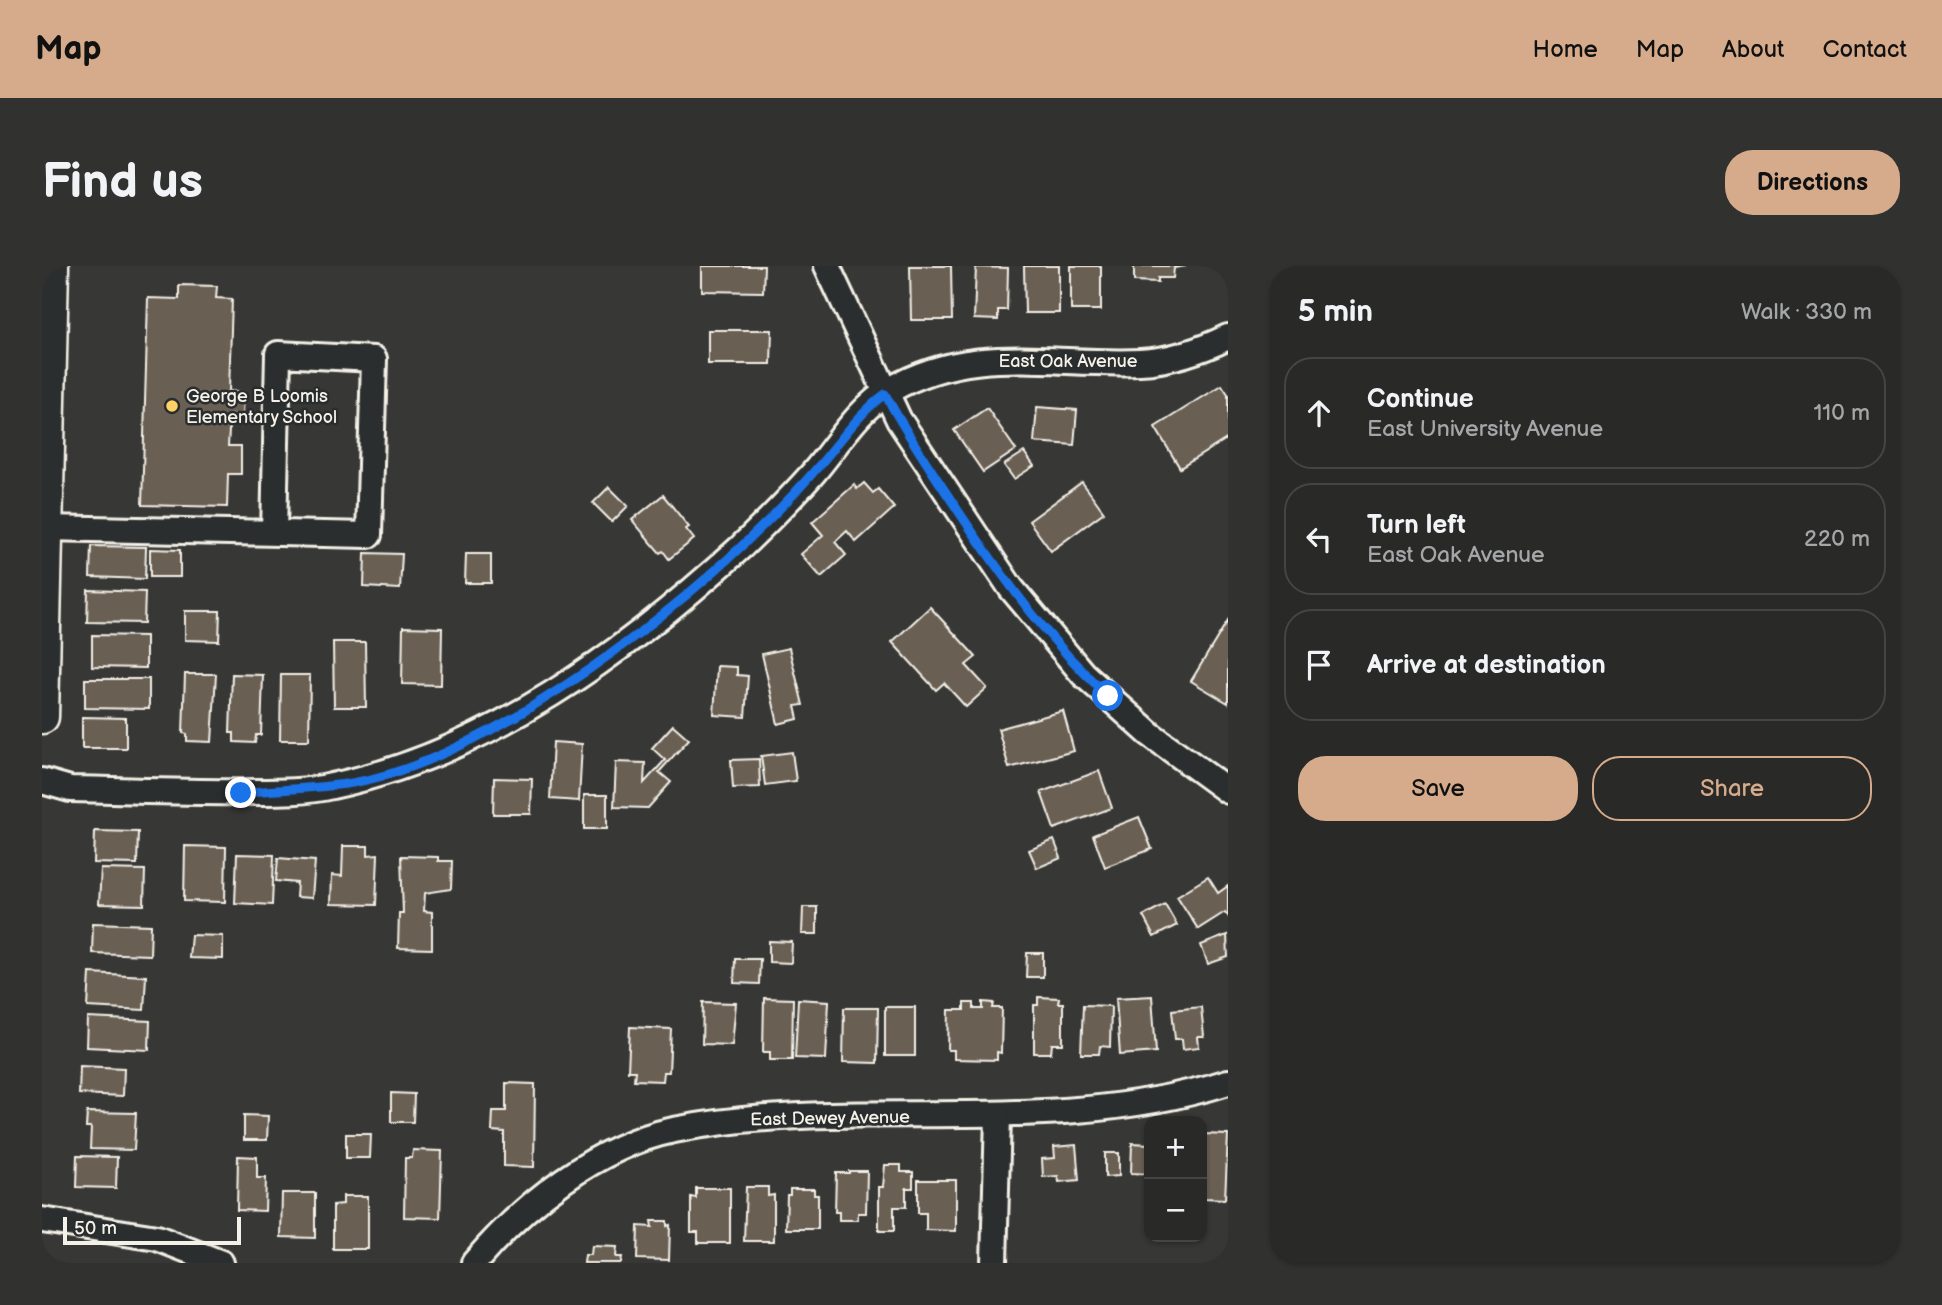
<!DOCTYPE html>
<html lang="en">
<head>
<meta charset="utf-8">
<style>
  :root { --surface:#292928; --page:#313130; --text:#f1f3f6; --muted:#a5a6a8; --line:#454545; --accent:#d6ab8b }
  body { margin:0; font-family:"Balsamiq Sans",sans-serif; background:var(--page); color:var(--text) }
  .controls { position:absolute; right:21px; bottom:21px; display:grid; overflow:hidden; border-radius:14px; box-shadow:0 2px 5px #0004 }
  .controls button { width:63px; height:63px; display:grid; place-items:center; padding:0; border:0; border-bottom:2px solid var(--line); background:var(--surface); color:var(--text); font:35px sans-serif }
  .scale { position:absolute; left:21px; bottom:18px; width:178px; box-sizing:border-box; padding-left:7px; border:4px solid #f4f1e8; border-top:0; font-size:19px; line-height:24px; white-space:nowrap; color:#f4f1e8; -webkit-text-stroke:5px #2a2d2e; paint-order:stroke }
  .stop { position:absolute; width:21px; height:21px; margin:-16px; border:5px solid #1a73e8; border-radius:50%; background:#fff }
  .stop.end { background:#1a73e8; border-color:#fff; box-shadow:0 2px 7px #0008 }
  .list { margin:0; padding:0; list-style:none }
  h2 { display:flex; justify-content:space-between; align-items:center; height:91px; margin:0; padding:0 28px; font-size:30px }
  h2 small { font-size:23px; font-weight:400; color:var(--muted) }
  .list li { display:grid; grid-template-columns:46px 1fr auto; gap:21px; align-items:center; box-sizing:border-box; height:112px; margin:0 14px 14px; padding:0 14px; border:2px solid var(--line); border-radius:28px }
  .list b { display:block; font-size:26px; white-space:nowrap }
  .list p { margin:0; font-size:23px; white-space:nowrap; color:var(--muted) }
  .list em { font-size:23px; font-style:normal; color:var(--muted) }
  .actions { display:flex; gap:14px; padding:21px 28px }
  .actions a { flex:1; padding:16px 0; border:2px solid var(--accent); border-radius:28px; text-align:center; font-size:24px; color:var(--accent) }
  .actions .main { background:var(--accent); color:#111 }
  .icon { flex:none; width:38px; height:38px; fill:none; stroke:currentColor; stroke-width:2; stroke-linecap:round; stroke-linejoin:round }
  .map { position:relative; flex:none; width:1186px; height:997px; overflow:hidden; border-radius:28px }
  header { display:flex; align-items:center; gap:42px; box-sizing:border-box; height:98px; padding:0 35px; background:var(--accent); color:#111 }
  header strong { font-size:33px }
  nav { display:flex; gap:38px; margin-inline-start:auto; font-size:24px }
  .intro { display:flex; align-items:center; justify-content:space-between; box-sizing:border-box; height:168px; padding:0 42px }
  h1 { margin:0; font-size:49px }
  .button { padding:18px 32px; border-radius:28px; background:var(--accent); color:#111; font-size:24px; font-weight:700 }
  main { display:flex; gap:42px; padding:0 42px }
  aside { flex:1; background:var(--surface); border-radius:28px; box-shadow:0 2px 5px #0004 }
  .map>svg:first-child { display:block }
</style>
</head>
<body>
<header>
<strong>Map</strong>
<nav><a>Home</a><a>Map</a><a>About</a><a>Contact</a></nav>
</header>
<div class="intro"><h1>Find us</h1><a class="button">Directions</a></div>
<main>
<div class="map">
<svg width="1186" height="997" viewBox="0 0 1186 997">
  <rect width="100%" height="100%" fill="#373735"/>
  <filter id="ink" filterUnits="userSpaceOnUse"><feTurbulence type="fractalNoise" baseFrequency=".0143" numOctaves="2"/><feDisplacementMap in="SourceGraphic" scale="14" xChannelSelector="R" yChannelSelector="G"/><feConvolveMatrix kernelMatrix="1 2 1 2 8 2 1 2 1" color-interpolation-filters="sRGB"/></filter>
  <g filter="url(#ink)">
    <!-- building -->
    <g fill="#6b5e52" stroke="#f4f1e8" stroke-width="2">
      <path d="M660,0H722L721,26L660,25Z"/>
      <path d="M868,0H909L910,54H869Z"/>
      <path d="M982,0H1017V47H983Z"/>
      <rect x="1029" y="0" width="30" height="44"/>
      <path d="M1092,0H1144L1132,2L1131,12H1116V16L1092,15Z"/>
      <path d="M934,1L966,2L965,44H956V54L932,53Z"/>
      <path d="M137,19L175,20L174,32L190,33L187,125L202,126L201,150L188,149L186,180H199V208H186L185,241L100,239L106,32L137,33Z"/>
      <path d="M666,64H730L729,98H666Z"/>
      <path d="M1180,119L1186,128V172L1138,202L1113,161Z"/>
      <path d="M995,141L1035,144L1032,179L992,176Z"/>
      <path d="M945,142L974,184L941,206L912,164Z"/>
      <path d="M982,186L992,200L972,213L962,199Z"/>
      <path d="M1040,216L1062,246L1009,285L987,255Z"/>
      <path d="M822,217L831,227L836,223L852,242L814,276L805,265L793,276L804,289L779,311L759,288L781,269L770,256L812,219L815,223Z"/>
      <path d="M567,221L586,240L570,256L551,237Z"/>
      <path d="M621,229L647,261L644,263L652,273L627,293L621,285L618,287L590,254Z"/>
      <path d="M49,280L104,281L103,313L48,311Z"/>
      <path d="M108,283L138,284V311H108Z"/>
      <path d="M323,287L360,288L358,323L322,321Z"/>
      <path d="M424,288H449V317H423Z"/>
      <path d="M46,324L103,326L102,357L45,356Z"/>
      <path d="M888,341L934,391L924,399L945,422L924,441L902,417L894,424L850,376Z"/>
      <path d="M143,345H178L177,375L143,374Z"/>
      <path d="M1186,354V437L1149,415Z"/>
      <path d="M361,361L400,362L399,419L360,418Z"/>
      <path d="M50,369L104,370V402L50,401Z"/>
      <path d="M291,376H323L324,441H292Z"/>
      <path d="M747,382L761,439L753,440L756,453L736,458L720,388Z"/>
      <path d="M675,400L695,401V409L706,410L703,451L672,449Z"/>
      <path d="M143,408H174L170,476L145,475V468L141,467Z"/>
      <path d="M190,408L221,409L219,469H214L213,477L192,476V467H188Z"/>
      <path d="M239,409H268L267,474H238Z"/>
      <path d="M43,413H107V443L43,442Z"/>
      <path d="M1021,445L1032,485L967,502L956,463Z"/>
      <path d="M40,451L84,452V482H40Z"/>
      <path d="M631,459L647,473L617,506L629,516L606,542L572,541L574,496L603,497L602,517L623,494L610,482Z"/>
      <path d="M511,476L540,478L537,535L508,533Z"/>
      <path d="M750,486L754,515L723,519L719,490Z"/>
      <path d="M717,493L718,521L691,522L689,494Z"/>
      <path d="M1057,505L1070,542L1012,563L999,526Z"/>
      <path d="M452,512L490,513L489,548H451Z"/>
      <rect x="542" y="529" width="23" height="34"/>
      <path d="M1097,551L1110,583L1063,601L1051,569Z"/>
      <path d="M53,565L96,566L95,598L52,597Z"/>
      <path d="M1012,574L1019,592L995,602L987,584Z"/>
      <path d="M143,580L184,581L183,636L142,635Z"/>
      <path d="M301,580H326V589L336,588L334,639L289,638L290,609L300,610Z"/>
      <path d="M195,588L232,589L230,639L193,637Z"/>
      <path d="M359,590L396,591V595H410L409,623L383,627L382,645L390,646V683L356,682L357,647H361Z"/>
      <path d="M236,592L273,595L270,632L254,631L255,617L234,615Z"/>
      <path d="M59,603L103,604L102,639L57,638Z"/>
      <path d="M1166,611L1176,627L1186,620V650L1183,646L1156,663L1135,630Z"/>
      <path d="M1123,638L1135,659L1112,671L1101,650Z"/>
      <path d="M761,641H775V668H760Z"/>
      <path d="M51,657L109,659L108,689L50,687Z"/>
      <path d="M149,669L181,670V693L147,692Z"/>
      <path d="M1185,669L1186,691L1166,698L1159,679Z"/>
      <path d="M727,675L750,676L749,697L727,696Z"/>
      <path d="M985,687H1001V711H984Z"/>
      <path d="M693,693H718L717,718L692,717Z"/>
      <path d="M48,707L104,710L102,744L46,741Z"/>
      <path d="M1110,730L1114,786L1078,789L1074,732Z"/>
      <path d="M996,731L1017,732L1016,737H1021V778H1010L1009,787H992V739H996Z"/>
      <path d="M722,732L751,733L750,794H728V786H721Z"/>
      <path d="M756,733L787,735L784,793L753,792Z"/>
      <path d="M661,736L694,737L690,779L660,778Z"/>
      <path d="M941,736L952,737L951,742H960L959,787L955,786V794L912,793V784H906L907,744H922V737H932V743H941Z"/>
      <path d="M1041,739L1069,740L1068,781L1058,780L1057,788H1039Z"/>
      <rect x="843" y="741" width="30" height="49"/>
      <path d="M1159,741L1162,771H1156L1157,781L1141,783L1140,773H1133L1130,744Z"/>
      <path d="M802,742H836L835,797L801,796Z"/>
      <path d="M46,752L108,755L107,784L45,781Z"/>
      <path d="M588,761L629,763L627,806H622L621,815L592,814L593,805H586Z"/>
      <path d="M38,800L82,802L81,830L37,828Z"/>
      <path d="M464,817L493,818L492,901L462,900V866L450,865L451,845H464Z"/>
      <path d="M349,827L372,828L371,856H349Z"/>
      <path d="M45,846L94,847L92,884L48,883L49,861H44Z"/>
      <path d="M202,849L226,850L225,874H202Z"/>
      <path d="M304,868H329L328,892H304Z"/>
      <path d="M1160,868L1186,869L1183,933L1162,932Z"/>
      <path d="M1090,877L1107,878V908L1089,907Z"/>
      <path d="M1034,879L1037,914L1017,916L1016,910L1001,911L1000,893L1013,892L1012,881Z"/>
      <path d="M371,884L400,885L398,952L362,951L363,892H370Z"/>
      <path d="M1063,887H1077V910L1063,911Z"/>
      <path d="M35,890L75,891L74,922L34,921Z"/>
      <path d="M196,890L215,891V912H224L223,945L195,944Z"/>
      <path d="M843,899H859V906H871V922H864V941H852V965H837V921H841Z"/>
      <path d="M807,905H825L824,947H816V954H797V946H793L794,907H807Z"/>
      <path d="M876,914H914V965L884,964V947H876Z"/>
      <path d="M704,921H726V930L732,929V975H702Z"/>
      <path d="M654,922H688V977H656V966H649V931L654,932Z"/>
      <path d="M748,923H772V929H776V963H744L745,929H748Z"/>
      <path d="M240,927H273V972L239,971Z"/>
      <path d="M301,930H326V983H291V939L301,938Z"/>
      <path d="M609,955H625V960L628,959L627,994L595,993L596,960L610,961Z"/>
      <path d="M550,980L575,981L574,991H580L579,997H542L543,989H549Z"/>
    </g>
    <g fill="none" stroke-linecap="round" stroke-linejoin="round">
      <defs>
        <g id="minor">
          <path d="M785,0L857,154L969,322L1041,408L1108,468L1186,525"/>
          <path d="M4,262L327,269L332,93L236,88L232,267"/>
          <path d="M0,515L28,523C89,524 151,527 212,526C238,526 265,526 290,520C446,487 583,387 699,281C724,257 749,232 772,206C795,179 817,142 848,124C931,76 1010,100 1098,96C1127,95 1160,84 1186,71"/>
          <path d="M0,954L115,972L179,997"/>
          <path d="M432,997C482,938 554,880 632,864C815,828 1003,874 1186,816"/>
          <path d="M952,997L956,849"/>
        </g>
        <path id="major" d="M0,451L10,0"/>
      </defs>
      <!-- minor casing -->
      <use href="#minor" stroke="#f4f1e8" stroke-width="30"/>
      <!-- major casing -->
      <use href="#major" stroke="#f4f1e8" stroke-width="37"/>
      <!-- minor -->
      <use href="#minor" stroke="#2a2d2e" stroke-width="24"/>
      <!-- major -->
      <use href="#major" stroke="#2a2d2e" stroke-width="32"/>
    </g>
  </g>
  <g fill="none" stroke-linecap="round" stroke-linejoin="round" filter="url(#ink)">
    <!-- route -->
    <path stroke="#1a73e8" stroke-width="9" d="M199,527C236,523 273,523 310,517C437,495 613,364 705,275C729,252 753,228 775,202C797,177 816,148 843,128C865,169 891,207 917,246C962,313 1007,376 1066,430"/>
  </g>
  <!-- markers -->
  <circle fill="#ffd166" stroke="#2a2d2e" stroke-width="2.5" cx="130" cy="140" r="7"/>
  <g text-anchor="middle" stroke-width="5" stroke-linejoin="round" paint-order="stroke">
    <!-- street labels -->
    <g font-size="18" fill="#f4f1e8" stroke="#2a2d2e">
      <text x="1026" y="101">East Oak Avenue</text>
      <text transform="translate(788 852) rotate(-1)" y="6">East Dewey Avenue</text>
    </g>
    <!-- poi labels -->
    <g font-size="18" fill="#f4f1e8" stroke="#2a2d2e" text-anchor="start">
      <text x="144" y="136">George B Loomis<tspan x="144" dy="21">Elementary School</tspan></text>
    </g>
  </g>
</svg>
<div class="controls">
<button>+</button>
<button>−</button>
</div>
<div class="scale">50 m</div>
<div class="stop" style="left:1066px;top:430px"></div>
<div class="stop end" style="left:199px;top:527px"></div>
</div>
<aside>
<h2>5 min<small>Walk · 330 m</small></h2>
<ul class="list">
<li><svg class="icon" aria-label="ahead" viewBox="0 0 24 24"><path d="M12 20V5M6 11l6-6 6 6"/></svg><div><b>Continue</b><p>East University Avenue</p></div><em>110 m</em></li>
<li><svg class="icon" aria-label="left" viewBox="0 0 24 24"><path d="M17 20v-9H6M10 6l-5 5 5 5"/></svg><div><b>Turn left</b><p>East Oak Avenue</p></div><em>220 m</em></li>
<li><svg class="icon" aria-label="arrive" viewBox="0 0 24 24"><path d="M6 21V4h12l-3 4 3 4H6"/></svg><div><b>Arrive at destination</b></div></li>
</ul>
<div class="actions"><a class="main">Save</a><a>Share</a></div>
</aside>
</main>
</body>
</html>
